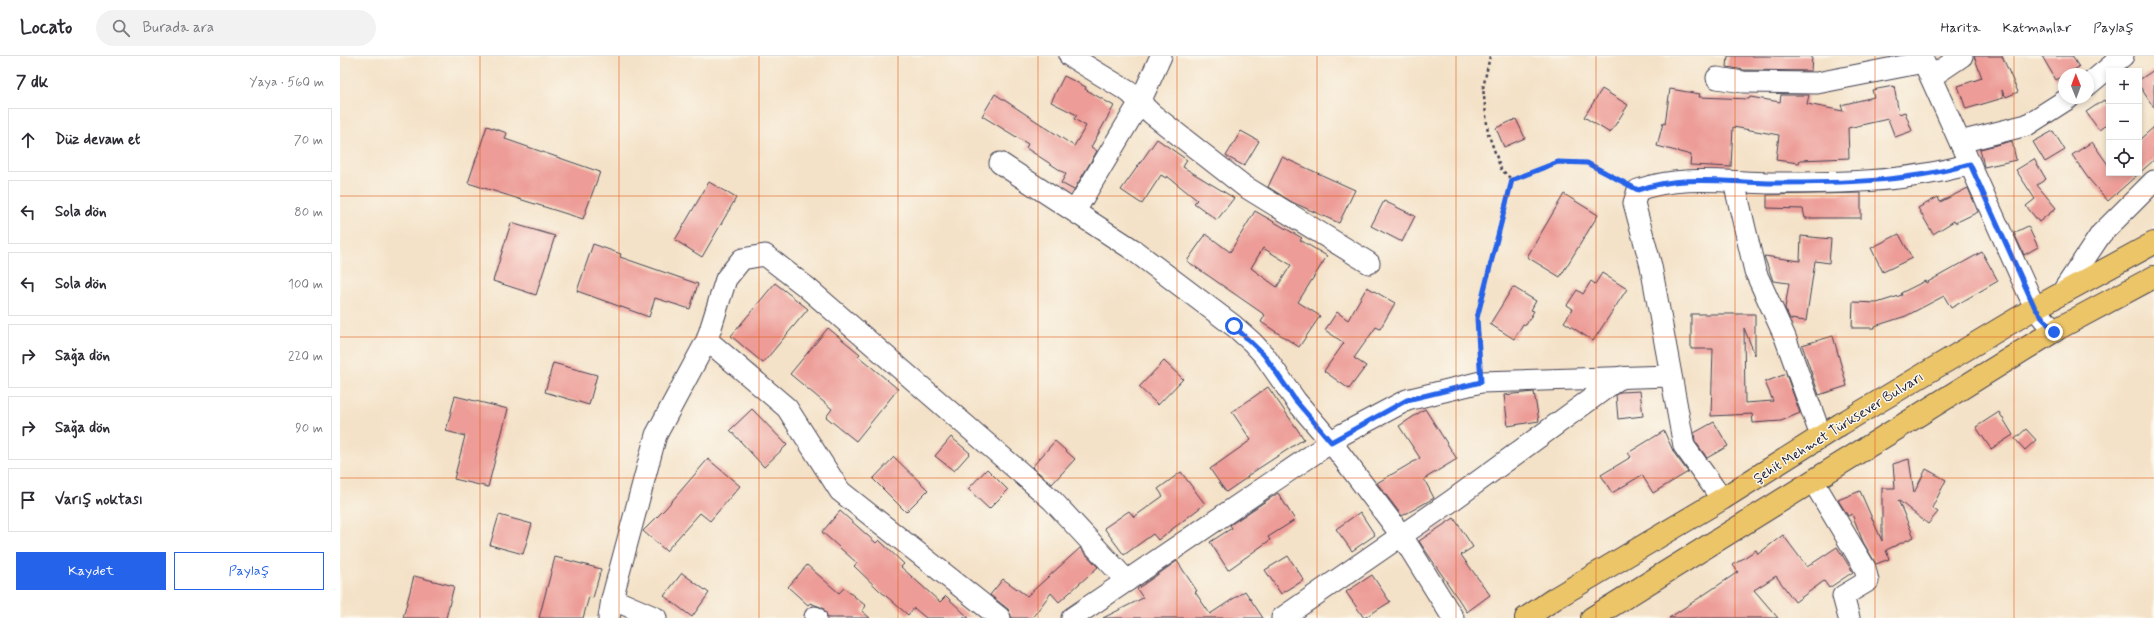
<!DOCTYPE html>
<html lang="tr">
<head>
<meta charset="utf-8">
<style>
  :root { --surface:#fff; --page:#f2f2f3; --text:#2b2b33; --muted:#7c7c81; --line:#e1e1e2; --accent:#2563eb }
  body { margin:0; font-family:Mynerve,sans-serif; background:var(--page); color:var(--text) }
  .controls { position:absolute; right:12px; top:12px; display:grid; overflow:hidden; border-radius:0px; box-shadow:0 2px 6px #0003 }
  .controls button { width:36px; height:36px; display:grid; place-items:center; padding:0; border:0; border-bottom:1px solid var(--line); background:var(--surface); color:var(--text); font:20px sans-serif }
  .compass { position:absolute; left:1718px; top:12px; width:36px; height:36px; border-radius:50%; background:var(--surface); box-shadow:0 2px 6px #0003; rotate:359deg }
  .stop { position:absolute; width:12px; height:12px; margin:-9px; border:3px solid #2563eb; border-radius:50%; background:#fff }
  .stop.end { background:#2563eb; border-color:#fff; box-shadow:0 1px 4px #0008 }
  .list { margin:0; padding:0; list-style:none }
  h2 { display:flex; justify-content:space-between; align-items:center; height:52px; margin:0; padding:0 16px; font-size:17px }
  h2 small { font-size:13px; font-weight:400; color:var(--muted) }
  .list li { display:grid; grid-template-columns:26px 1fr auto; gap:12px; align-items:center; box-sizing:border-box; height:64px; margin:0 8px 8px; padding:0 8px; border:1px solid var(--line); border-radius:0px }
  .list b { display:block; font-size:15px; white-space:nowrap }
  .list em { font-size:13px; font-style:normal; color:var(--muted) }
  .actions { display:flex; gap:8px; padding:12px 16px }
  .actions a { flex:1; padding:9px 0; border:1px solid var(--accent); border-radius:0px; text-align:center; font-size:14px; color:var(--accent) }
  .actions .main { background:var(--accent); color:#fff }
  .icon { flex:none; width:22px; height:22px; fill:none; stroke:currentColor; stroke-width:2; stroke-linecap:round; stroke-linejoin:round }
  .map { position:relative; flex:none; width:1814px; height:562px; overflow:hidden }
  header { display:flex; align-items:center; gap:24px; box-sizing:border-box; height:56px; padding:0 20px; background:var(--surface); border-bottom:1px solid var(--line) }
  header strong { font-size:19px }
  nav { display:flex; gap:22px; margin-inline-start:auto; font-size:14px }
  .search { width:280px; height:36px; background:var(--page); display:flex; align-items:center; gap:10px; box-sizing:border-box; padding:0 14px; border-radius:22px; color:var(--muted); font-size:15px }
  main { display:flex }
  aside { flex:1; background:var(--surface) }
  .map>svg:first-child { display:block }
</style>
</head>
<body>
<header>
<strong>Locato</strong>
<div class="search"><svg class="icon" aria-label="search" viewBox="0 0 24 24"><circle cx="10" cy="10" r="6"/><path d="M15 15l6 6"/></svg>Burada ara</div>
<nav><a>Harita</a><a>Katmanlar</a><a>Paylaş</a></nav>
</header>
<main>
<aside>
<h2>7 dk<small>Yaya · 560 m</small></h2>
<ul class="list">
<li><svg class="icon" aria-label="ahead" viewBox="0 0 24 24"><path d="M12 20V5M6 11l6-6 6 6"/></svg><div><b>Düz devam et</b></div><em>70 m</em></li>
<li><svg class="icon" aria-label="left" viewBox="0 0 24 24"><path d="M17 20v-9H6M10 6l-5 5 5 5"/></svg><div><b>Sola dön</b></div><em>80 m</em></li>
<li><svg class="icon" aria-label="left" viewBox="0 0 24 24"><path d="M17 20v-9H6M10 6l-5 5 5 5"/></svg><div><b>Sola dön</b></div><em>100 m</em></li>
<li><svg class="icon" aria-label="right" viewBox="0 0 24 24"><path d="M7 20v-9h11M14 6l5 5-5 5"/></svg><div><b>Sağa dön</b></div><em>220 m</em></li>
<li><svg class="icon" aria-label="right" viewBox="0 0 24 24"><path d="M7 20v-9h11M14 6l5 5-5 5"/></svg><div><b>Sağa dön</b></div><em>90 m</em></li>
<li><svg class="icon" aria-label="arrive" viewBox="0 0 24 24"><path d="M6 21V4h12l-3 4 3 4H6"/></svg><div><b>Varış noktası</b></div></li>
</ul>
<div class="actions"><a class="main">Kaydet</a><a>Paylaş</a></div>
</aside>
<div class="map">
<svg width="1814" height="562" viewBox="0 0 1814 562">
  <rect width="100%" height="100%" fill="#fbf7ec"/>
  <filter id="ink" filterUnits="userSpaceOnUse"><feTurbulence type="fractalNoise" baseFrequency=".025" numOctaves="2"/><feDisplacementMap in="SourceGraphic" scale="8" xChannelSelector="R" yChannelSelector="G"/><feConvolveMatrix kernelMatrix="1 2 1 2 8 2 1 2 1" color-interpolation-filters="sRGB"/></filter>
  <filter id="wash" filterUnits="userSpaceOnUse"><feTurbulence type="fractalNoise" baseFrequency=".012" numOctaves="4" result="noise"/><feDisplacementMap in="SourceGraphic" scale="16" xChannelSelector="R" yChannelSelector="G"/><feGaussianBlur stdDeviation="0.9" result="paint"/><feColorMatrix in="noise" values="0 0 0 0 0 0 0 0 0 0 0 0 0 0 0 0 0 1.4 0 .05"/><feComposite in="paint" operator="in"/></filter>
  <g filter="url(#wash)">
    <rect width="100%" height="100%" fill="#f4e2c8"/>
    <g id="blocks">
      <!-- building -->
      <g fill="#ed9c97" fill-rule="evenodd">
        <path d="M1388,0H1472L1471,15L1404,14L1387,11Z"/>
        <path d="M1634,0H1662L1678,36L1666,41L1662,34L1663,42L1626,53L1618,30L1642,22Z"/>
        <path d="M1702,0H1732L1739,11L1716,24Z"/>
        <path d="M1814,14V52L1799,29V24Z"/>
        <path d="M724,20L746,31L745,33L774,50L751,91L757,95L734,134L721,127L726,118L686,92L688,88L642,60L655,38L734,90L746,70L734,63L737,59L711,46Z"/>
        <path d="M1554,30L1559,58L1565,56L1572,75L1555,81L1548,63L1508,72L1509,102L1460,104L1459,107L1436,104L1439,79L1393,71L1391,111L1350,109L1351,99L1317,90L1323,67L1325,68L1330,33L1360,38L1359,41L1409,43L1410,41L1440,46L1441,39H1469L1467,48L1503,55L1501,49L1534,41L1532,34Z"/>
        <path d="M1262,33L1288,49L1270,77L1244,61Z"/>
        <path d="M1764,44L1769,52V67L1759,74L1746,56Z"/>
        <path d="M1176,63L1185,82L1164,91L1156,72Z"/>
        <path d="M147,70L167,77L165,83L260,116L243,163L128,127Z"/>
        <path d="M1814,71V104L1768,145L1748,122L1732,99L1752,86L1769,110V117H1799V84Z"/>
        <path d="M901,75L919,85L904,110L886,100Z"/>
        <path d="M1713,75L1725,94L1705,106L1693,86Z"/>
        <path d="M817,83L847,104L843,111L894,142L877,164L854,147L857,144L827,120L826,122L821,119L802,148L781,134Z"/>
        <path d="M1672,85L1676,104L1644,111L1640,93Z"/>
        <path d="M942,101L1015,134L999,167L952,146L928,131Z"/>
        <path d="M1694,103L1706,123L1697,129L1716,152L1699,166L1686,150L1695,143L1676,114Z"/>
        <path d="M369,126L396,142L362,201L335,184Z"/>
        <path d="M1628,132L1638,156L1615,167L1614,165L1593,178L1578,152L1598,141L1600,146Z"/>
        <path d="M1521,137V162H1465L1463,153L1427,152V139Z"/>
        <path d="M1224,138L1258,159L1220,221L1187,201Z"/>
        <path d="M1044,145L1075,160L1062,186L1031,170Z"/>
        <path d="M915,155L962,182L960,184L987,200L958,246L980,260L959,291L921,266L925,259L847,205L866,178L890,196ZM923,192L951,209L937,231L911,212Z"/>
        <path d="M171,167L215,180L196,239L153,225Z"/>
        <path d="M1688,170L1698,191L1684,199L1674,177Z"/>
        <path d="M1559,178L1572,202L1543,216L1531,192Z"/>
        <path d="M1461,180L1491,183L1489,207L1475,205L1466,265L1450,263L1445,252L1449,227L1433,225L1424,200L1460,205Z"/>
        <path d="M253,188L281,198L280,201L358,228L350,253L315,242L309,261L237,235Z"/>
        <path d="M1642,196L1658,225L1611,252L1604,240L1566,260L1535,270V272H1512L1513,246L1537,247L1562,239L1561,237L1585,225L1586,227Z"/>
        <path d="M1262,217L1287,233L1253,285L1224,266L1233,253L1227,249L1237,234L1243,238L1251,225L1255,228Z"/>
        <path d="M435,227L468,253L423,307L391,280Z"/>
        <path d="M1027,231L1055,247L1040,273L1036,271L1014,302L1026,310L1009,333L984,315L1004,287L985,274L997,256L1008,264Z"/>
        <path d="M1173,231L1196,245L1191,254L1194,255L1186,269L1183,268L1174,283L1150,268Z"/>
        <path d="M1351,258H1415V299L1404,272L1405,347L1433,345L1425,326L1446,318L1460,357L1441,365L1413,367L1412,358L1371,360L1373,293H1351Z"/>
        <path d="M488,272L520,298L518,300L558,333L516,385L486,361L492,353L450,318Z"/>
        <path d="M1493,280L1507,330L1479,339L1462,289Z"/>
        <path d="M824,305L843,323L818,349L799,331Z"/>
        <path d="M213,307L257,319L249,349L205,336Z"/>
        <path d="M928,331L964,383L907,420L908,421L886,436L870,413L911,384L892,356Z"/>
        <path d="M1300,335L1303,360L1278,363L1276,339L1280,336Z"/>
        <path d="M1194,336L1199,365L1168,370L1164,339Z"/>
        <path d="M115,340L168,353L148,431L114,423L125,380L106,375Z"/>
        <path d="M412,353L447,389L424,411L390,374Z"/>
        <path d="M1085,353L1117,403L1084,423L1094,442L1062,460L1037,427L1080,402L1059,370Z"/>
        <path d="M1659,356L1673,379L1651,393L1636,371Z"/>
        <path d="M1374,366L1388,390L1367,402L1355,385L1354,377Z"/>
        <path d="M1686,373L1696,384L1685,394L1675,383Z"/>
        <path d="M1324,375L1334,397L1348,416L1313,437L1302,419L1272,437L1261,419L1291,401L1288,397Z"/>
        <path d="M611,381L630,397L614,415L595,400Z"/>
        <path d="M715,385L735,403L712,428L692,411Z"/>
        <path d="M554,401L588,434L566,456L533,423Z"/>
        <path d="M368,403L400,430L370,465L360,457L326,495L303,475L325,453Z"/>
        <path d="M1569,403L1574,437L1586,413L1606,424L1592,452L1598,456L1588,468L1558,444L1574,481L1546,494L1549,503L1536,508L1523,486L1512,458L1508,460L1498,444L1520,435L1542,485V432H1555L1553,408Z"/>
        <path d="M647,413L668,434L649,453L628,433Z"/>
        <path d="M841,416L865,448L818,484L813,478L784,499L764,472L789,455L794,461L823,440L818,433Z"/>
        <path d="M938,437L955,464L928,481L930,484L888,514L870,486L892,472L890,469Z"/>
        <path d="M500,455L536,487L539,484L564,508L561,511L600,546L606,540L629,562H586L574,552L568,559L539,534L514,510L517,507L482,476Z"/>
        <path d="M1020,456L1035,479L1012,495L996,473Z"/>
        <path d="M159,459L192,468L183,498L150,489Z"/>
        <path d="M1114,462L1133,491L1121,499L1150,539L1127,556L1079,485Z"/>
        <path d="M1443,479L1467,511L1497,491L1513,516L1489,532L1484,525L1455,546L1436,520L1414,534L1438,562H1329L1398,516L1393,509L1416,494L1418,498Z"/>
        <path d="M740,492L758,511L719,546L711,537L692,562H672L668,553L650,539L663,523L687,540Z"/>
        <path d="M948,500L964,524L941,538L925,514Z"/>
        <path d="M215,501L261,513L253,542L249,541L243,562H199Z"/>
        <path d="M837,505L857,535L855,536L870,558L905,535L923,562H763L803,542L797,533Z"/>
        <path d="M467,509L499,537L504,532L526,550L522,555L530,562H488L483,552L470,547L468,549L448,531Z"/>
        <path d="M342,517L369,537L352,561L324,540Z"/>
        <path d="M1032,519L1050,546L1024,562L1006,536Z"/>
        <path d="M74,520L114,530L106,562H63Z"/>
      </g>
    </g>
  </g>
  <g filter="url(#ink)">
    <use href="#blocks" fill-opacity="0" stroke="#423f50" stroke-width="1"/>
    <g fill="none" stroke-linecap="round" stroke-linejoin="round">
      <defs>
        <g id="minor">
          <path d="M730,0L789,36L812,58L904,130L1029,207"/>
          <path d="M1581,0L1695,252L1714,276"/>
          <path d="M1591,21L1622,0"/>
          <path d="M1377,22L1403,26L1477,27L1584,6"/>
          <path d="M1748,29L1783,0"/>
          <path d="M1620,86L1687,69L1729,42"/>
          <path d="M660,107L792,193L894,270L912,286L924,299L956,345L991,386L1062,480L1113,562"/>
          <path d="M1394,126L1415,215L1445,281L1481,380"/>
          <path d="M735,155L800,46L821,0"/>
          <path d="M1721,238L1761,178L1814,125"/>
          <path d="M367,284L447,352L500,435L660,562"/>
          <path d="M1473,425L1525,512L1528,525L1503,540L1509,562"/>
          <path d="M1382,443L1344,390L1311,210L1294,147L1298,134C1340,119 1385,126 1428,127C1496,127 1564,127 1630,108"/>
          <path d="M272,543L316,562"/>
          <path d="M475,561L476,562"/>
          <path d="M269,562L272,543L316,379L367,284L386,223L402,203L425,199L465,230L712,444L787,525"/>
          <path d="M732,562L1003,378L1067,344L1141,326L1330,320"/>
          <path d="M942,562L1110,446L1281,321"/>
        </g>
        <g id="highway">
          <path d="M1186,562L1214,543L1382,443L1501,368L1695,252L1814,187"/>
          <path d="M1252,562L1719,272L1814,221"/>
        </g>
      </defs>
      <!-- minor casing -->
      <use href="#minor" stroke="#423f50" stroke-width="23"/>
      <!-- highway casing -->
      <use href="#highway" stroke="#423f50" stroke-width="24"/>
      <!-- path -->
      <g stroke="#423f50" stroke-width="2.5" stroke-dasharray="3 3" stroke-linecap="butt">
        <path d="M1150,0L1143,32L1148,77L1161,113L1172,124"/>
        <path d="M1172,124L1218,106L1247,107L1283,126"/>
        <path d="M1140,309L1137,262L1172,124"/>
      </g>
      <!-- minor -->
      <use href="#minor" stroke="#fff" stroke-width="21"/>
      <!-- highway -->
      <use href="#highway" stroke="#edc569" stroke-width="22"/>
    </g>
  </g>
  <g fill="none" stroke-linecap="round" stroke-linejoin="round" filter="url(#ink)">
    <!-- route -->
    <path stroke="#2563eb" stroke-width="5" d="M894,270L924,299L956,345L991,386L1067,344L1141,326L1137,262L1172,124L1218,106L1247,107L1298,134C1340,119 1385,126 1428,127C1496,127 1564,127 1630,108L1695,252L1714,276"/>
  </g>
  <!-- grid -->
  <path fill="none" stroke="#de560e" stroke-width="1" stroke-opacity="0.55" d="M140,0V562M279,0V562M419,0V562M558,0V562M698,0V562M837,0V562M977,0V562M1116,0V562M1256,0V562M1395,0V562M1535,0V562M1674,0V562M0,140H1814M0,281H1814M0,422H1814"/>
  <g text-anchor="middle" stroke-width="3" stroke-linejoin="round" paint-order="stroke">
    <!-- street labels -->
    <g font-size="14" fill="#22223b" stroke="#fbf7ec">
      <text transform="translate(1498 371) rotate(-32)" y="5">Şehit Mehmet Türksever Bulvarı</text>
    </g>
  </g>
</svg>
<div class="controls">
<button>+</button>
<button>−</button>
<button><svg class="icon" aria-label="locate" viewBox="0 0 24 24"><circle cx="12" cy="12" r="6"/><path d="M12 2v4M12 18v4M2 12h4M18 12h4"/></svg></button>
</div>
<svg class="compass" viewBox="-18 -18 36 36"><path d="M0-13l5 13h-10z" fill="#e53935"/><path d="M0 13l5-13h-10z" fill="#7c7c81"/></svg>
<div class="stop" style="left:894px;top:270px"></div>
<div class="stop end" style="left:1714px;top:276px"></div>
</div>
</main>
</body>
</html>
